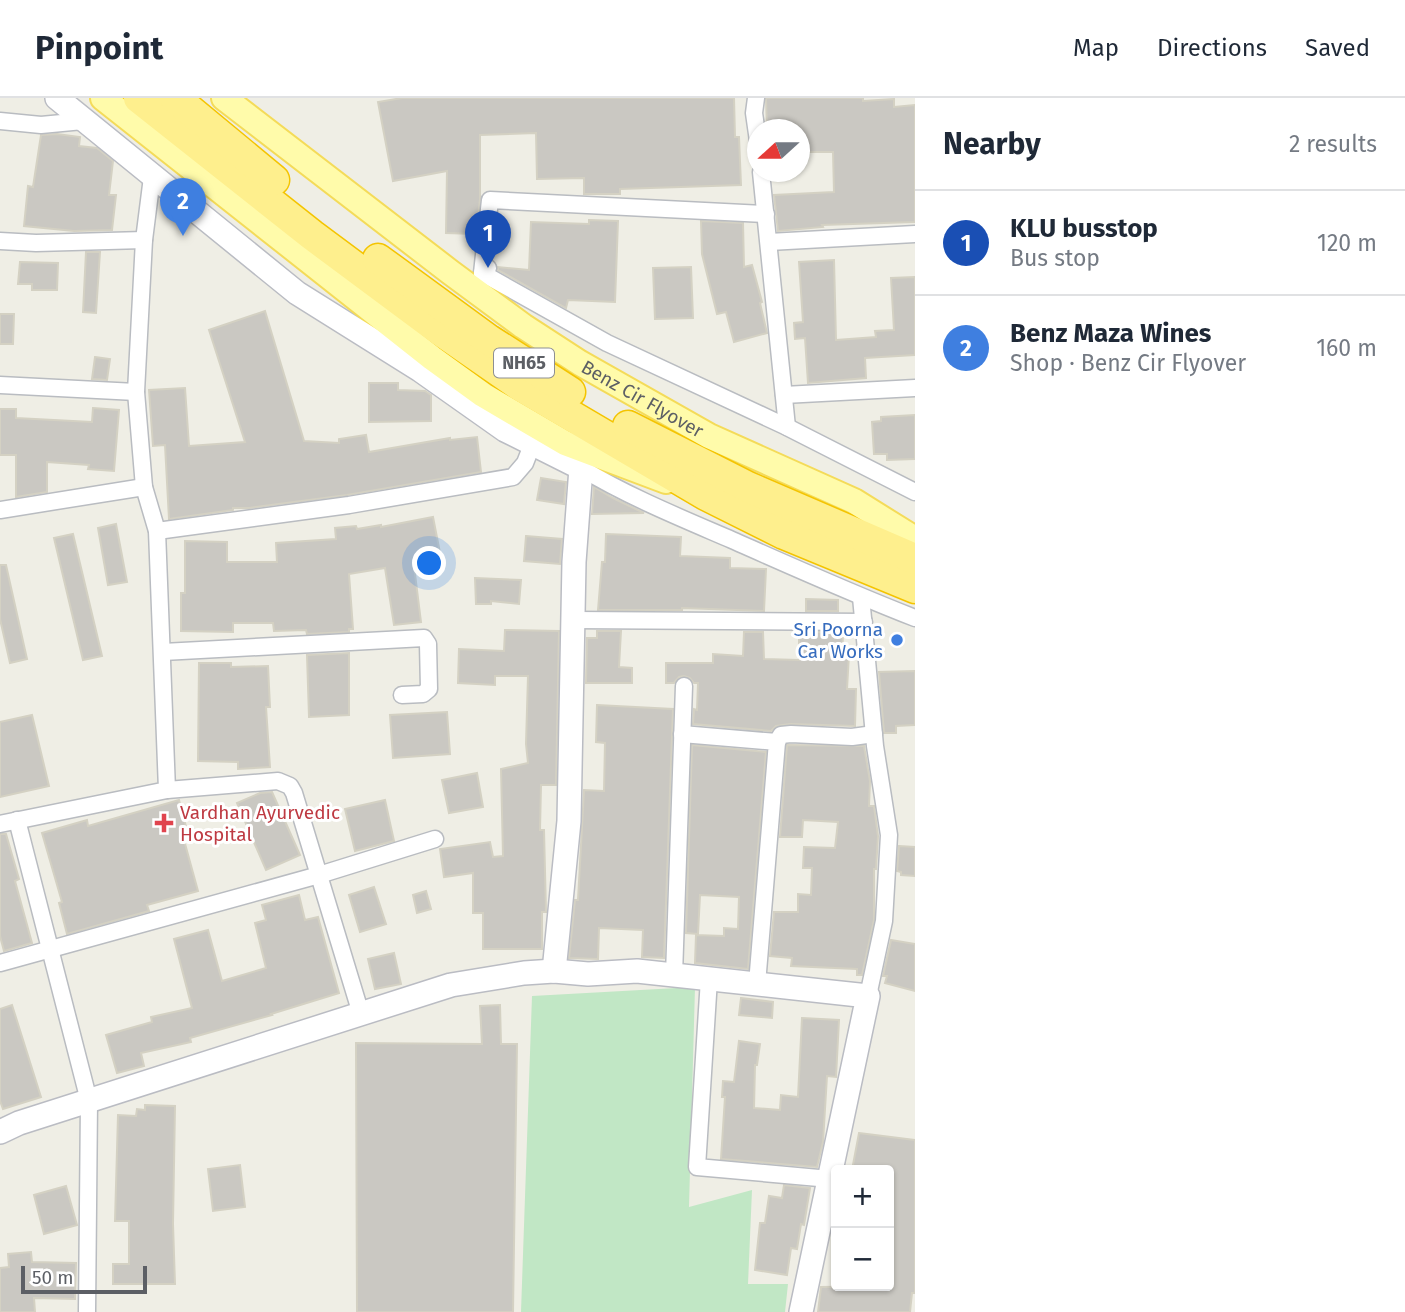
<!DOCTYPE html>
<html lang="en">
<head>
<meta charset="utf-8">
<style>
  :root { --surface:#fff; --page:#f2f2f3; --text:#1f2937; --muted:#747a83; --line:#e0e1e3; --accent:#ea580c }
  body { margin:0; font-family:"Fira Sans",sans-serif; background:var(--page); color:var(--text) }
  .controls { position:absolute; right:21px; bottom:21px; display:grid; overflow:hidden; border-radius:7px; box-shadow:0 2px 5px #0004 }
  .controls button { width:63px; height:63px; display:grid; place-items:center; padding:0; border:0; border-bottom:2px solid var(--line); background:var(--surface); color:var(--text); font:35px sans-serif }
  .compass { position:absolute; left:747px; top:21px; width:63px; height:63px; border-radius:50%; background:var(--surface); box-shadow:0 2px 5px #0004; rotate:249deg }
  .scale { position:absolute; left:21px; bottom:18px; width:126px; box-sizing:border-box; padding-left:7px; border:4px solid #5c5f65; border-top:0; font-size:19px; line-height:24px; white-space:nowrap; color:#5c5f65; -webkit-text-stroke:5px #fff; paint-order:stroke }
  .you { position:absolute; left:430px; top:466px; width:24px; height:24px; margin:-18px; border:5px solid #fff; border-radius:50%; background:#1a73e8; box-shadow:0 0 0 10px #1a73e833 }
  .badge { display:grid; place-items:center; width:46px; height:46px; border-radius:50%; background:var(--accent); color:#fff; font-size:23px; font-weight:700 }
  .pin { position:absolute; translate:-50% -58px; filter:drop-shadow(0 2px 4px #0008) }
  .pin::after { content:''; position:absolute; top:37px; width:24px; height:21px; background:inherit; clip-path:polygon(0 0,100% 0,50% 100%) }
  .list { margin:0; padding:0; list-style:none }
  h2 { display:flex; justify-content:space-between; align-items:center; height:91px; margin:0; padding:0 28px; font-size:30px }
  h2 small { font-size:23px; font-weight:400; color:var(--muted) }
  .list li { display:grid; grid-template-columns:46px 1fr auto; gap:21px; align-items:center; box-sizing:border-box; height:105px; padding:0 28px; border-top:2px solid var(--line) }
  .list b { display:block; font-size:26px; white-space:nowrap }
  .list p { margin:0; font-size:23px; white-space:nowrap; color:var(--muted) }
  .list em { font-size:23px; font-style:normal; color:var(--muted) }
  .map { position:relative; flex:none; width:915px; height:1214px; overflow:hidden }
  header { display:flex; align-items:center; gap:42px; box-sizing:border-box; height:98px; padding:0 35px; background:var(--surface); border-bottom:2px solid var(--line) }
  header strong { font-size:33px }
  nav { display:flex; gap:38px; margin-inline-start:auto; font-size:24px }
  main { display:flex }
  aside { flex:1; background:var(--surface) }
  .map>svg:first-child { display:block }
</style>
</head>
<body>
<header>
<strong>Pinpoint</strong>
<nav><a>Map</a><a>Directions</a><a>Saved</a></nav>
</header>
<main>
<div class="map">
<svg width="915" height="1214" viewBox="0 0 915 1214">
  <rect width="100%" height="100%" fill="#efeee5"/>
  <!-- green -->
  <path fill="#c1e7c5" d="M695,889L689,1109L752,1092L748,1186H788L785,1214H521L532,898Z"/>
  <!-- building -->
  <g fill="#cac8c2" stroke="#d4d1c3" stroke-width="2">
    <path d="M402,0H734L735,39H739L741,87L620,91V96H584V80L537,81L536,35L480,37V101L476,136L446,135L447,73L393,83L378,4Z"/>
    <path d="M766,0H863V3L894,1V9L915,7V124L822,127L823,129L778,133L774,97L834,94L833,54H800V32H767Z"/>
    <path d="M57,36L80,39L79,48L97,50L113,63L109,97H116L112,132L74,133L24,128L28,88L33,89L41,37Z"/>
    <path d="M589,122L618,123L615,204L568,202L566,210L498,172V169L529,172L531,124L589,126Z"/>
    <path d="M701,123L743,125L744,169L752,167L762,204L760,205L767,235L734,244L726,214L717,216L702,156Z"/>
    <path d="M86,154H100L96,215L83,214Z"/>
    <path d="M834,162L836,242L876,239L875,233L894,232L891,180L915,179V257L865,260L866,280L808,285L805,240L795,241L794,225L803,224L799,164Z"/>
    <path d="M20,164L58,165L57,192H32V186H18Z"/>
    <path d="M691,169L693,220L655,221L653,170Z"/>
    <path d="M265,213L304,343L339,345V341L366,337L369,354L450,340V342L477,339L481,374L347,397L249,410H233V412L169,421L165,347L153,348L149,292L185,290L189,348L245,344L209,232Z"/>
    <path d="M0,216H14L13,246H0Z"/>
    <path d="M95,259L110,261L107,282L92,281Z"/>
    <path d="M369,285H398V292L425,293L431,297V323L369,324Z"/>
    <path d="M93,310L119,312L114,373L88,371L89,367L47,364V394L16,399V357H0V311H16V320L92,324Z"/>
    <path d="M915,317V361L887,362V356H874L872,324L881,323V319Z"/>
    <path d="M541,380L566,384L564,406L537,402Z"/>
    <path d="M594,389L613,400L644,415L592,416Z"/>
    <path d="M433,419L441,460L415,465L414,468L421,524L394,527L385,470L349,476L353,531H349V534L307,536L306,532L274,533L273,525H233V534L181,533V495H185V443L227,444V464H277L276,445L336,441L335,430L356,428L357,431L381,427V429Z"/>
    <path d="M116,426L127,484L108,487L98,430Z"/>
    <path d="M73,436L102,558L83,562L54,440Z"/>
    <path d="M606,436L681,439L680,458L730,460V470L766,471L764,513L682,510V512H598L602,464H605Z"/>
    <path d="M526,438L562,441L560,466L524,463Z"/>
    <path d="M0,467H6L27,561L10,565L0,521Z"/>
    <path d="M475,480L521,482L519,506L491,503V506H476Z"/>
    <path d="M806,501L838,502V513H806Z"/>
    <path d="M505,532L559,533L556,687H541L540,732H544L546,814H542V851H483V815H473V775L444,779L440,751L490,744L493,759L503,758L501,671L528,665L526,646L528,578H495V587L458,585L459,551L504,553Z"/>
    <path d="M597,533H621L619,569L632,570V585H586L587,540H597Z"/>
    <path d="M744,534H763L764,561L799,562V539H805V534H837V537H843L842,556H849L847,591H856L855,628L790,626L776,628L771,633L693,626L694,611L697,612L698,585H694L690,580L684,578L679,579L674,585H666V565H713V556L743,558Z"/>
    <path d="M349,555V617L309,619L307,557Z"/>
    <path d="M199,565H231V569L268,568L270,609H266L270,669L238,671V664L198,663Z"/>
    <path d="M915,573V627L896,628V635H884L879,574Z"/>
    <path d="M597,607L673,611L664,860L642,859L643,832L599,830L598,861L569,860L575,802H578L584,692L604,693L605,645L596,644Z"/>
    <path d="M447,614L450,656L393,660L390,617Z"/>
    <path d="M32,617L49,688L0,699V624Z"/>
    <path d="M692,647L766,654L748,871L695,865L696,837L724,838V830L738,831L739,799L700,797L698,836L686,835Z"/>
    <path d="M787,647L864,648L870,683L869,708H874L878,738L876,771H874V822L862,877H857V871L791,868L792,860L770,858L774,814H798V796L811,797L812,770H803L804,749L835,750L838,724L803,722L802,739H780Z"/>
    <path d="M477,675L483,709L449,715L442,682Z"/>
    <path d="M272,694L300,757L266,772L237,705L260,695Z"/>
    <path d="M179,702L189,740L184,742L198,793L147,807L149,813L67,836L59,805L62,804L42,735L87,722L88,728Z"/>
    <path d="M385,702L394,743L355,753L345,711Z"/>
    <path d="M0,736H6L19,781L15,783L32,845L4,853L0,838Z"/>
    <path d="M899,748L915,749V778L901,777V774L897,773Z"/>
    <path d="M374,789L386,826L360,834L349,797Z"/>
    <path d="M426,793L431,811L417,815L413,797Z"/>
    <path d="M299,797L305,822L318,819L339,895L271,916L272,917L190,940L191,944L141,955L144,968L117,975L106,937L152,924L151,919L192,910L174,841L208,832L222,883L266,870L255,825L266,822L262,807Z"/>
    <path d="M891,842L915,846V893L885,885L887,878H883Z"/>
    <path d="M394,855L401,886L375,891L368,861Z"/>
    <path d="M741,900L773,904L772,920L739,917Z"/>
    <path d="M12,907L41,999L3,1011L0,1003V911Z"/>
    <path d="M500,907L501,946H517L513,1214H357L356,945L482,946L480,908Z"/>
    <path d="M802,920L839,922L836,979L827,978L823,1044L817,1069L721,1061L725,999H722L723,983L734,984L739,943L760,946L757,967H755L754,1010L780,1012L781,997L798,999Z"/>
    <path d="M145,1007L175,1008L173,1126L175,1186H113V1166H129V1123H115L118,1017L136,1018L137,1011L145,1012Z"/>
    <path d="M859,1035L915,1042V1195H912L910,1214H818L821,1189L889,1188V1072H852Z"/>
    <path d="M240,1067L245,1109L213,1113L208,1071Z"/>
    <path d="M784,1087L810,1090L804,1127L801,1126L797,1151L791,1150L787,1177L755,1172L760,1125H765L769,1098L782,1100Z"/>
    <path d="M66,1088L77,1127L44,1136L34,1097Z"/>
    <path d="M31,1154L32,1164L76,1165L75,1201L34,1200L35,1214H0V1170L9,1169L8,1156Z"/>
  </g>
  <g fill="none" stroke-linecap="round" stroke-linejoin="round">
    <defs>
      <g id="street">
        <path d="M756,0L754,15L758,43"/>
        <path d="M0,23L41,27L83,23"/>
        <path d="M761,74L787,329"/>
        <path d="M0,143L36,145L144,142"/>
        <path d="M769,144L915,136"/>
        <path d="M488,170L482,175L490,102L766,116"/>
        <path d="M482,175L607,245L787,329L915,394"/>
        <path d="M0,287L136,294"/>
        <path d="M784,297L915,290"/>
        <path d="M581,370C629,399 681,420 732,442C793,469 853,496 915,520"/>
        <path d="M0,412L144,389"/>
        <path d="M157,433L349,407L513,379L525,365L532,347"/>
        <path d="M861,499L875,648L889,737L884,823L868,898"/>
        <path d="M573,522L864,524"/>
        <path d="M163,554L424,540L428,546L429,591L423,596L402,597"/>
        <path d="M682,636L777,644L757,886"/>
        <path d="M777,644L781,637L791,636L852,639L874,636"/>
        <path d="M167,692L278,683L290,688L294,695L361,916"/>
        <path d="M17,722L89,1003L87,1214"/>
        <path d="M0,726L167,692L157,433L144,389L136,294L144,142L152,79"/>
        <path d="M0,865L319,777L435,741"/>
        <path d="M674,877L684,588"/>
        <path d="M709,881L697,1069L830,1081"/>
      </g>
      <g id="secondary">
        <path d="M57,0L297,195L420,272L505,332L581,370L574,464L569,723L554,873"/>
        <path d="M0,1034L19,1025L451,887L524,875L554,873L588,876L637,873L868,898L801,1214"/>
      </g>
      <g id="primary">
        <path d="M103,0L432,260L483,297L565,345L666,383"/>
        <path id="s1" d="M224,0L450,174L523,228L580,265L709,338L854,403L915,441"/>
      </g>
      <g id="highway">
        <path d="M139,0L312,137L441,233L519,287L706,397L784,436L915,490"/>
        <path d="M175,0L274,82"/>
        <path d="M378,161L489,242L570,294"/>
        <path d="M628,328L748,389L915,461"/>
      </g>
    </defs>
    <!-- street casing -->
    <use href="#street" stroke="#b9bcc1" stroke-width="19"/>
    <!-- secondary casing -->
    <use href="#secondary" stroke="#babcc3" stroke-width="26"/>
    <!-- primary casing -->
    <use href="#primary" stroke="#f4db59" stroke-width="28"/>
    <!-- highway casing -->
    <use href="#highway" stroke="#f4c400" stroke-width="33"/>
    <!-- street -->
    <use href="#street" stroke="#fff" stroke-width="16"/>
    <!-- secondary -->
    <use href="#secondary" stroke="#fff" stroke-width="23"/>
    <!-- primary -->
    <use href="#primary" stroke="#fffbaa" stroke-width="24"/>
    <!-- highway -->
    <use href="#highway" stroke="#feef8d" stroke-width="30"/>
  </g>
  <!-- markers -->
  <circle fill="#3f7fe0" stroke="#fff" stroke-width="2.5" cx="897" cy="542" r="7"/>
  <path fill="#e0444e" stroke="#fff" stroke-width="2.5" d="M160.5 714.5h7v7h7v7h-7v7h-7v-7h-7v-7h7z"/>
  <g text-anchor="middle" stroke-width="6" stroke-linejoin="round" paint-order="stroke">
    <!-- shield labels -->
    <rect fill="#fff" stroke="#8d8f93" stroke-width="2" x="494" y="250.5" width="60" height="29" rx="5"/>
    <g font-size="18" font-weight="bold" fill="#5c5f65">
      <text x="524" y="271">NH65</text>
    </g>
    <!-- street labels -->
    <g font-size="19" fill="#5c5f65" stroke="#fff">
      <text dy="7" stroke="none"><textPath href="#s1" startOffset="516">Benz Cir Flyover</textPath></text>
    </g>
    <!-- shop labels -->
    <g font-size="19" fill="#366cbe" stroke="#fff" text-anchor="end">
      <text x="883" y="538">Sri Poorna<tspan x="883" dy="22">Car Works</tspan></text>
    </g>
    <!-- health labels -->
    <g font-size="19" fill="#be3a42" stroke="#fff" text-anchor="start">
      <text x="180" y="721">Vardhan Ayurvedic<tspan x="180" dy="22">Hospital</tspan></text>
    </g>
  </g>
</svg>
<div class="controls">
<button>+</button>
<button>−</button>
</div>
<svg class="compass" viewBox="-18 -18 36 36"><path d="M0-13l5 13h-10z" fill="#e53935"/><path d="M0 13l5-13h-10z" fill="#747a83"/></svg>
<div class="scale">50 m</div>
<div class="you"></div>
<div class="pin badge" style="left:488px;top:170px;background:#1a4fb4">1</div>
<div class="pin badge" style="left:183px;top:138px;background:#3f7fe0">2</div>
</div>
<aside>
<h2>Nearby<small>2 results</small></h2>
<ul class="list">
<li><span class="badge" style="background:#1a4fb4">1</span><div><b>KLU busstop</b><p>Bus stop</p></div><em>120 m</em></li>
<li><span class="badge" style="background:#3f7fe0">2</span><div><b>Benz Maza Wines</b><p>Shop · Benz Cir Flyover</p></div><em>160 m</em></li>
</ul>
</aside>
</main>
</body>
</html>
